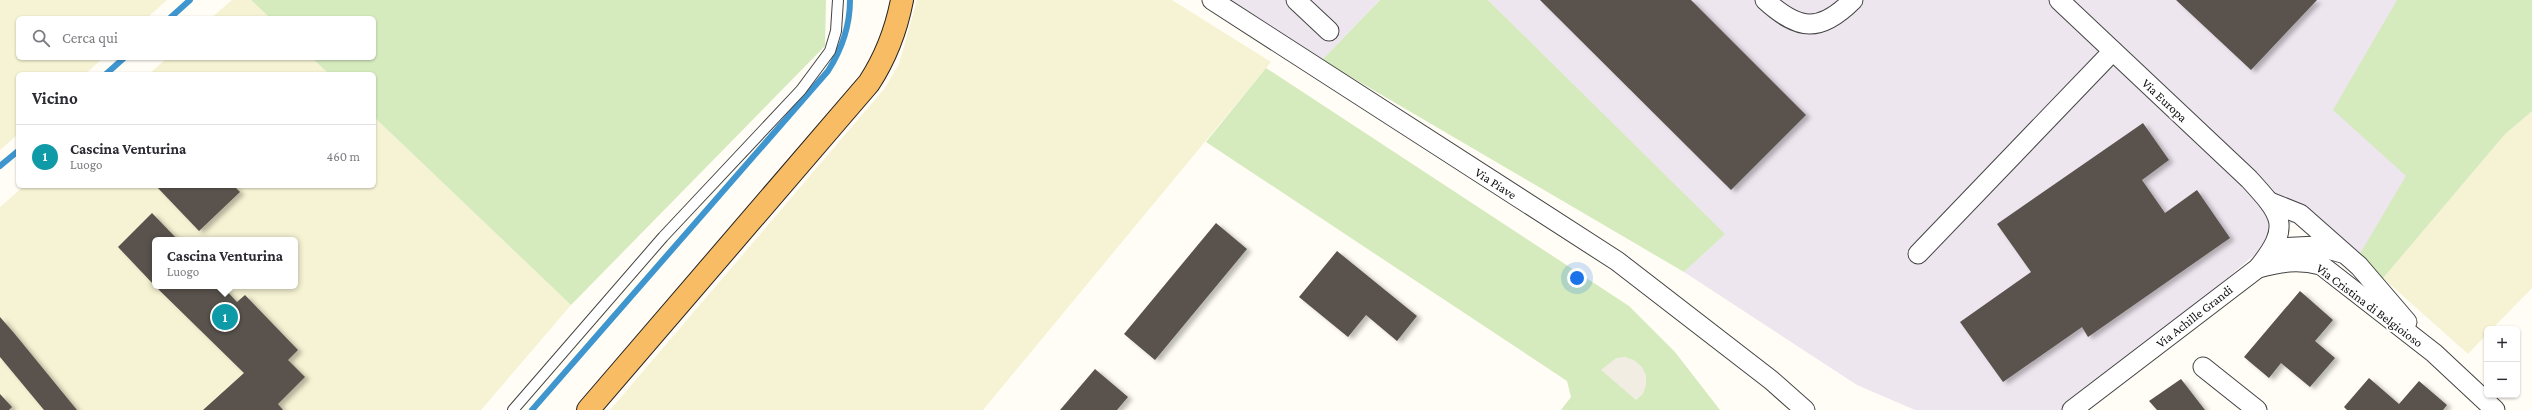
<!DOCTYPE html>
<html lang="it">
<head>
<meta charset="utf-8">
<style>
  :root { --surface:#fff; --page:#f7f7f7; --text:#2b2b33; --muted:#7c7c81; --line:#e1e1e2; --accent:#c4262e }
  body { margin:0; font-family:"Crimson Pro",serif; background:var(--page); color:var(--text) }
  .controls { position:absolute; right:12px; bottom:12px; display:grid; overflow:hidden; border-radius:6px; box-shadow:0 1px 3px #0004 }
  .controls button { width:36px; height:36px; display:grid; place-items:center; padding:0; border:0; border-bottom:1px solid var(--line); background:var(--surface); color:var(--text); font:20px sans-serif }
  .you { position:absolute; left:1577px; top:278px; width:14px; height:14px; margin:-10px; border:3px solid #fff; border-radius:50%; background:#1a73e8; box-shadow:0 0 0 6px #1a73e833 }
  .badge { display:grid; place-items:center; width:26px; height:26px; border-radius:50%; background:var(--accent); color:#fff; font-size:13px; font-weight:700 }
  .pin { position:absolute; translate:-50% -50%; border:2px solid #fff; box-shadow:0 1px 4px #0006 }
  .popup { position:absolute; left:152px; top:237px; width:146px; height:52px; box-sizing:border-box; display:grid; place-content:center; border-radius:6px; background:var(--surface); filter:drop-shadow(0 1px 3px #0005); font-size:13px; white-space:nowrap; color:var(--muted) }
  .popup b { font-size:15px; color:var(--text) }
  .popup::after { content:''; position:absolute; left:50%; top:100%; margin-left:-8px; border:8px solid transparent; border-top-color:var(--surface) }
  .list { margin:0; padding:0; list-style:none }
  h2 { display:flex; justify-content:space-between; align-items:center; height:52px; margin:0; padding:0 16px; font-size:17px }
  h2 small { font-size:13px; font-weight:400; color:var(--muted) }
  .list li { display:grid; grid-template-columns:26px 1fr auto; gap:12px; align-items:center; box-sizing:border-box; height:64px; padding:0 16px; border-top:1px solid var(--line) }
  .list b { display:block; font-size:15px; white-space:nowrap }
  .list p { margin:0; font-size:13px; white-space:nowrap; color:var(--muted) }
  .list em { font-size:13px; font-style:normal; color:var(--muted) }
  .icon { flex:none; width:22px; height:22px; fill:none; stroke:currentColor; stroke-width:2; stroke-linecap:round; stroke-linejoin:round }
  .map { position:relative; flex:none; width:2532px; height:410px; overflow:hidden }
  .search { position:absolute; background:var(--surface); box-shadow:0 1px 3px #0004; left:16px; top:16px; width:360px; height:44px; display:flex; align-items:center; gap:10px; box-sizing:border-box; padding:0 14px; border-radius:6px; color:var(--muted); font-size:15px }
  .panel { position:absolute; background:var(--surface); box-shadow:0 1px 3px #0004; left:16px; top:72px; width:360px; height:116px; border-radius:6px }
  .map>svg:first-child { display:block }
</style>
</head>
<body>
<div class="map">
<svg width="2532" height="410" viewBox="0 0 2532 410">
  <defs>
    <filter id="shadow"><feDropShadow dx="4.5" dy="2.5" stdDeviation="2" flood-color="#0004"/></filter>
  </defs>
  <rect width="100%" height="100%" fill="#fffdf5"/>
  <!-- industrial -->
  <g fill="#eee6ef">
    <path d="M1226,0H1380L1322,60Z"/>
    <path d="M1488,0H2532V111L2505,134L2376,287L2299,217L2072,410H1915L1857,385L1684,272L1724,234Z"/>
  </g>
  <!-- farmland -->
  <g fill="#f6f3d4" fill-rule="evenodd">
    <path d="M0,0H167L147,18H18V58H103L85,74H18V134L0,150Z"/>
    <path d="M232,0H251L270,18H211Z"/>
    <path d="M917,0H1172L1271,62L983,410H610L885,88L899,64Z"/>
    <path d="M167,58H312L329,74H149Z"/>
    <path d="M2532,111V288L2492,329H2487V334L2468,354L2383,278L2505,134Z"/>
    <path d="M374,117L571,305L481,410H0V207L24,186H374ZM155,240H295V286H155Z"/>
  </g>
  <!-- green -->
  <g fill="#d5ebbd">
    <path d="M251,0H826L825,46L571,305L374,117V74H329L312,58H374V18H270Z"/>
    <path d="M1380,0H1488L1725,234L1684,272L1322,60Z"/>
    <path d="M2397,0H2532V111L2505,134L2383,278L2358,257L2406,176L2333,110Z"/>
    <path d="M1266,68L1629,306L1675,352L1720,410H1561L1571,397L1567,381L1206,142Z"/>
  </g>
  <!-- plaza -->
  <path fill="#f1ede2" d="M1625,357L1634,360L1642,367L1646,375V385L1643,394L1636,400L1601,370L1616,358Z"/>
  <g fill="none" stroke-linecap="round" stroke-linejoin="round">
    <!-- stream -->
    <g stroke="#3f96cf" stroke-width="6">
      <path d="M170,18L190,0"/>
      <path d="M106,74L124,58"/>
      <path d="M0,166L18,151"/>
      <path d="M532,410L828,71C842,49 850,26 850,0"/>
    </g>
  </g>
  <!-- building -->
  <g fill="#5a524d" filter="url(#shadow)">
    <path d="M1540,0H1691L1806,115L1731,190Z"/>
    <path d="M2176,0H2317L2251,70Z"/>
    <path d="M2143,123L2169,160L2142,180L2165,213L2197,190L2230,238L2088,337L2082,327L2003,382L1960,322L2031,272L1997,224Z"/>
    <path d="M156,186H234L240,192L199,231Z"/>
    <path d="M152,213L178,240H155V286L118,247Z"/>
    <path d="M1216,223L1247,249L1155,360L1124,334Z"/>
    <path d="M1337,251L1417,316L1397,341L1366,315L1348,337L1299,297Z"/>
    <path d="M155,286H222L237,302L245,295L298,350L288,360L305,377L278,404L283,410H203L244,373Z"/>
    <path d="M2300,291L2333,320L2315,341L2335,358L2310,387L2281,363L2269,378L2244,357Z"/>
    <path d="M0,317L14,333L77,410H44L0,357Z"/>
    <path d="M1095,369L1128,397L1117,410H1060Z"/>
    <path d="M2369,378L2399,404L2419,381L2447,405L2443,410H2347L2344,407Z"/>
    <path d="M2181,379L2205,410H2157L2149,401Z"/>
    <path d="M0,394L12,407L9,410H0Z"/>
  </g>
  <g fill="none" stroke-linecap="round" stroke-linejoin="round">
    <defs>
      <path id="service" d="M513,410L663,237L801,90L830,51L836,31L838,0"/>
      <g id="minor">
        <path d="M1212,0L1617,261L1771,380L1805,410"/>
        <path d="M1296,0L1329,31"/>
        <path d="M1765,0C1799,31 1820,33 1853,0"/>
        <path d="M2059,0L2249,179C2282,215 2292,226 2258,268L2072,410"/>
        <path d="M2270,202L2300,214L2359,266L2407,322"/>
        <path d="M2274,248L2317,246L2342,253"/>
        <path d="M1918,254L2113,51"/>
        <path d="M2258,268C2280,262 2298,259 2321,265L2434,353L2495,410"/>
        <path d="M2203,367L2257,410"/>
      </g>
      <path id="trunk" d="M588,410L869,83C886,57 896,31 902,0"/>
    </defs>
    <!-- service casing -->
    <use href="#service" stroke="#444" stroke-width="12"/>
    <!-- minor casing -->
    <use href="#minor" stroke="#444" stroke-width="21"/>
    <!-- trunk casing -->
    <use href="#trunk" stroke="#222" stroke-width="24"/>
    <!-- service -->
    <use href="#service" stroke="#fff" stroke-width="10"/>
    <!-- minor -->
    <use href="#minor" stroke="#fff" stroke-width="19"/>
    <!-- trunk -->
    <use href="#trunk" stroke="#f7bc64" stroke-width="22"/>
  </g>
  <g text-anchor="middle" stroke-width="4" stroke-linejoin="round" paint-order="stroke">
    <!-- street labels -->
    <g font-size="13" fill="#111" stroke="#fff">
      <text transform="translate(2165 100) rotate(43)" y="5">Via Europa</text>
      <text transform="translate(1496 183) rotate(33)" y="5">Via Piave</text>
      <text transform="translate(2370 305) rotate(37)" y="5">Via Cristina di Belgioioso</text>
      <text transform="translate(2194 316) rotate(-38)" y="5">Via Achille Grandi</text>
    </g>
  </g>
</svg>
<div class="controls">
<button>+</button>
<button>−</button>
</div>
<div class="you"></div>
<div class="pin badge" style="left:225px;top:317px;background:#0f9aa8">1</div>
<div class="popup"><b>Cascina Venturina</b>Luogo</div>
<div class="search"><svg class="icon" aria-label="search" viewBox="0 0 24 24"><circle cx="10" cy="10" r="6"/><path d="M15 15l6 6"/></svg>Cerca qui</div>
<section class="panel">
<h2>Vicino<small></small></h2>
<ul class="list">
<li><span class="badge" style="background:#0f9aa8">1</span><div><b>Cascina Venturina</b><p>Luogo</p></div><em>460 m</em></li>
</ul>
</section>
</div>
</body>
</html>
